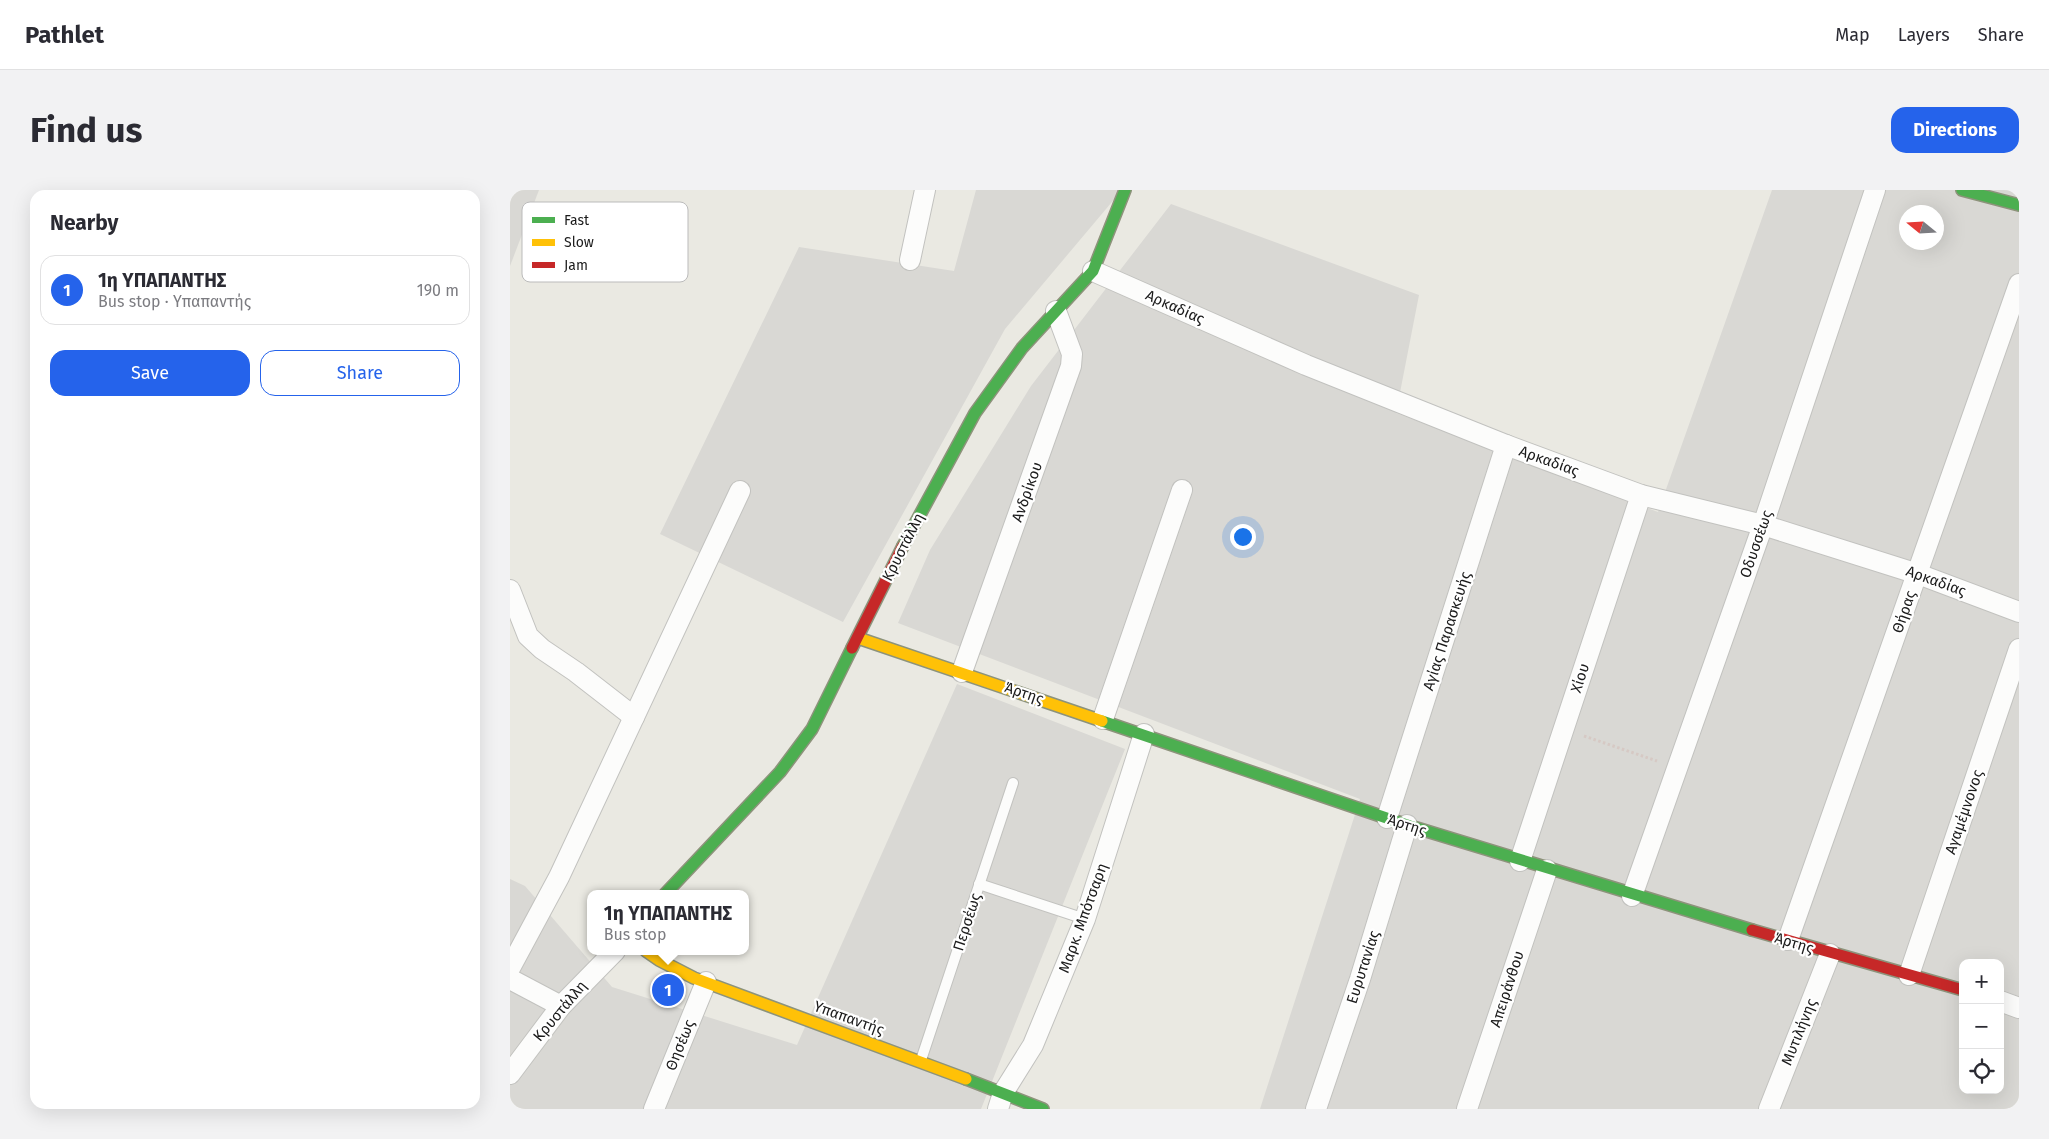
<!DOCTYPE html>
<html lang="en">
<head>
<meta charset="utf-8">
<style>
  :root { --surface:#fff; --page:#f2f2f3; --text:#2b2b33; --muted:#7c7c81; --line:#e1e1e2; --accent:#2563eb }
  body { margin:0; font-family:"Fira Sans",sans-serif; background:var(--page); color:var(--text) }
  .controls { position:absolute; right:15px; bottom:15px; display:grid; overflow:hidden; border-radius:10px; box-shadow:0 5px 20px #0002 }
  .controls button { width:45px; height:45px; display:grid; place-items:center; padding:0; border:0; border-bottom:1px solid var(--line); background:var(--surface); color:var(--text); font:25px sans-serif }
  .compass { position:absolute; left:1389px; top:15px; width:45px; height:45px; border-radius:50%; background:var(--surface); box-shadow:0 5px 20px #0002; rotate:288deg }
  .you { position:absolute; left:732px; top:346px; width:18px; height:18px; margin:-12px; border:4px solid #fff; border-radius:50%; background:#1a73e8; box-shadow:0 0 0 8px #1a73e833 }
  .badge { display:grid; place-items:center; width:32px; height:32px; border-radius:50%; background:var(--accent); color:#fff; font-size:16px; font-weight:700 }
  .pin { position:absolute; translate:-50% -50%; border:2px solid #fff; box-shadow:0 1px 5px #0006 }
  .popup { position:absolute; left:77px; top:700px; width:162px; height:65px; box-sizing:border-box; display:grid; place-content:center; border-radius:10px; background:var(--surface); filter:drop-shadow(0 1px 4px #0005); font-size:16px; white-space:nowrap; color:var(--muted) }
  .popup b { font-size:19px; color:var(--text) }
  .popup::after { content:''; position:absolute; left:50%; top:100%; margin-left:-10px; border:10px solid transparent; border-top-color:var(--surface) }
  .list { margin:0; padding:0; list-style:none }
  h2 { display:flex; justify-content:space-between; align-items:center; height:65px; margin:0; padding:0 20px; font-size:21px }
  h2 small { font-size:16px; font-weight:400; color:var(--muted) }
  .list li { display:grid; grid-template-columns:32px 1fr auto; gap:15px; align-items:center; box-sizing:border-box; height:70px; margin:0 10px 10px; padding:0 10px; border:1px solid var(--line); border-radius:15px }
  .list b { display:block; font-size:19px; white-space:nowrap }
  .list p { margin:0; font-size:16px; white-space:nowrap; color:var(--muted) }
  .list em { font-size:16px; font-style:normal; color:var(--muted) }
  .actions { display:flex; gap:10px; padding:15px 20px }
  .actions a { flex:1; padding:11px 0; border:1px solid var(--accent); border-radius:15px; text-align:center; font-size:18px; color:var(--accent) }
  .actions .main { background:var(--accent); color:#fff }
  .icon { flex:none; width:28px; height:28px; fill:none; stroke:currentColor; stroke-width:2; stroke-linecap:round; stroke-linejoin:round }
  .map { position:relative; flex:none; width:1509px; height:919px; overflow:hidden; border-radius:15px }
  header { display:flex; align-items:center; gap:30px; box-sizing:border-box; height:70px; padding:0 25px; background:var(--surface); border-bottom:1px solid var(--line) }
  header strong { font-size:24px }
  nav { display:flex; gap:28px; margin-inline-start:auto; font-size:18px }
  .intro { display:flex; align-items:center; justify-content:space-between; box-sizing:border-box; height:120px; padding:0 30px }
  h1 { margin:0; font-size:35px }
  .button { padding:12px 22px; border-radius:15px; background:var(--accent); color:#fff; font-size:18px; font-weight:700 }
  main { display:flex; gap:30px; padding:0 30px }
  aside { flex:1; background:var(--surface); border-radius:15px; box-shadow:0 5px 20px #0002 }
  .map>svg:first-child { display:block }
</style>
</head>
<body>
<header>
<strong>Pathlet</strong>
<nav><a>Map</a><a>Layers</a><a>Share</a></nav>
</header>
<div class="intro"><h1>Find us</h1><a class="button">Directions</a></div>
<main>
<aside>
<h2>Nearby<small></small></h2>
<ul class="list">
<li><span class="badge">1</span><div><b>1η ΥΠΑΠΑΝΤΗΣ</b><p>Bus stop · Υπαπαντής</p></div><em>190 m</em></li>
</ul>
<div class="actions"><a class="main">Save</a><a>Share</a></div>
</aside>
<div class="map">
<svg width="1509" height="919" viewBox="0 0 1509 919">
  <rect width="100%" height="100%" fill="#eae9e2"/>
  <!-- residential -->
  <g fill="#d9d8d4" fill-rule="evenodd">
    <path d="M0,0H29L0,76Z"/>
    <path d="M466,0H612L495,139L333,432L150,344L289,57L444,81Z"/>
    <path d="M1262,0H1509V919H750L850,609L388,433L420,360L521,196L661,14L909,105L886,223L1148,322ZM1396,22H1426V52H1396ZM1453,773H1490V900H1453Z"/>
    <path d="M447,494L615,559L471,919H0V689L15,696L102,797L287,855Z"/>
  </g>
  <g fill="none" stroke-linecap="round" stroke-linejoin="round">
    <defs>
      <g id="lane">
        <path d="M469,694L575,729"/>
        <path d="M411,870L503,593"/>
      </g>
      <g id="street">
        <path d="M400,70L415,0"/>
        <path d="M583,81L796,175L996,255L1131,305L1253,335L1408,384L1509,422"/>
        <path d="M0,400L18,446L32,459L66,482L124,527"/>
        <path d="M452,482L561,176L562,164L546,121"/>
        <path d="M593,529L672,300"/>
        <path d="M877,628L996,255"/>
        <path d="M1010,671L1131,305"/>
        <path d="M1122,706L1253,335L1365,0"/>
        <path d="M1278,750L1509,94"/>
        <path d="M0,778L49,687L230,301"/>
        <path d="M1399,785L1509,459"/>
        <path d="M0,789L51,816"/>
        <path d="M1490,811L1509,818"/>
        <path d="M0,884L51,816L105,761"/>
        <path d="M144,919L196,792"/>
        <path d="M488,919L493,903L523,855L575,729L634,544"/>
        <path d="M806,919L850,789L897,635"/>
        <path d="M957,919L1037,680"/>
        <path d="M1259,919L1320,764"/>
      </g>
      <g id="fast">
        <path d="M1452,0L1509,15"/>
        <path d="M393,356L465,223L512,158L583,81L615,0"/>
        <path d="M592,531L900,636L1242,740"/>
        <path d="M155,704L270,582L302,539L342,458"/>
        <path d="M456,889L533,919"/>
      </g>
      <g id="slow">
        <path d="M348,448L592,531"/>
        <path d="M136,761L149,770L184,788L456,889"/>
      </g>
      <g id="jam">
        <path d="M342,458L393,356"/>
        <path d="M1242,740L1453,800"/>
      </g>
    </defs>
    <!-- lane casing -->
    <use href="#lane" stroke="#c2c2bf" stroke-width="12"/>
    <!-- street casing -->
    <use href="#street" stroke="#c2c2bf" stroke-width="22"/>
    <!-- fast casing -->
    <use href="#fast" stroke="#8d937b" stroke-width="14"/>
    <!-- slow casing -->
    <use href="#slow" stroke="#8d937b" stroke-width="14"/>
    <!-- jam casing -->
    <use href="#jam" stroke="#8d937b" stroke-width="14"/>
    <!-- path -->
    <path stroke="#d6c9c4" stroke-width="3" stroke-dasharray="2.5 2.5" stroke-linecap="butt" d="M1074,546L1147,571"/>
    <!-- lane -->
    <use href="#lane" stroke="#fcfcfb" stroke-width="10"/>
    <!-- street -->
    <use href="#street" stroke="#fcfcfb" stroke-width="20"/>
    <!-- fast -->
    <use href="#fast" stroke="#4caf50" stroke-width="11"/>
    <!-- slow -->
    <use href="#slow" stroke="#ffc107" stroke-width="11"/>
    <!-- jam -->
    <use href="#jam" stroke="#c62828" stroke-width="11"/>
  </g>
  <g text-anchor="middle" stroke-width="4.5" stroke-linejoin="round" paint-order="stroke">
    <!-- street labels -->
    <g font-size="15" fill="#1b1b1b" stroke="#fff">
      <text transform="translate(665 117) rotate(24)" y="5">Αρκαδίας</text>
      <text transform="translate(1039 271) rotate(20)" y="5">Αρκαδίας</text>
      <text transform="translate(517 302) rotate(-70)" y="5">Ανδρίκου</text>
      <text transform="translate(1246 354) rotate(-71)" y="5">Οδυσσέως</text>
      <text transform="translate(393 357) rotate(-63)" y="5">Κρυστάλλη</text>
      <text transform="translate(1426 391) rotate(20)" y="5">Αρκαδίας</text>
      <text transform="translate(1394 422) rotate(-71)" y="5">Θήρας</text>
      <text transform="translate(937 441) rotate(-72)" y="5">Αγίας Παρασκευής</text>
      <text transform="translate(1070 488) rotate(-72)" y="5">Χίου</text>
      <text transform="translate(514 503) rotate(19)" y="5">Άρτης</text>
      <text transform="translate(1454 622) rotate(-71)" y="5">Αγαμέμνονος</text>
      <text transform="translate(897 635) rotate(18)" y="5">Άρτης</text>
      <text transform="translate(573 728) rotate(-70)" y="5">Μαρκ. Μπότσαρη</text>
      <text transform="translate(457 732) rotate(-72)" y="5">Περσέως</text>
      <text transform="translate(1284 753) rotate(17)" y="5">Άρτης</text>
      <text transform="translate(853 777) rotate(-72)" y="5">Ευρυτανίας</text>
      <text transform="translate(997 799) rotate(-72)" y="5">Απειράνθου</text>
      <text transform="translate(50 821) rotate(-50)" y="5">Κρυστάλλη</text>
      <text transform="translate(339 828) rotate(20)" y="5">Υπαπαντής</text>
      <text transform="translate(1289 842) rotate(-68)" y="5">Μυτιλήνης</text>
      <text transform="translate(170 855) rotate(-68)" y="5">Θησέως</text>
    </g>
  </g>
  <!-- legend -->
  <rect x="12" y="12" width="166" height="80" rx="8" fill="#fff" stroke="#bbb" stroke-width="1"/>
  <rect x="22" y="27" width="23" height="6" fill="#4caf50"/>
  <rect x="22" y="49" width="23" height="7" fill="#ffc107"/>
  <rect x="22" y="72" width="23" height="6" fill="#c62828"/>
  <g font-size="14" fill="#1b1b1b">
    <text x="54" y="35">Fast</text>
    <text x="54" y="57">Slow</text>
    <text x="54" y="80">Jam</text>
  </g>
</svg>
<div class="controls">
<button>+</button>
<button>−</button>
<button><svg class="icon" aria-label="locate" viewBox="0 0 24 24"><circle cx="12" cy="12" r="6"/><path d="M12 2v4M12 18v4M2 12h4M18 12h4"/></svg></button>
</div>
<svg class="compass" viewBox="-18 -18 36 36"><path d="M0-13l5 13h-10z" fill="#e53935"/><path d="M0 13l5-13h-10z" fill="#7c7c81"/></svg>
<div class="you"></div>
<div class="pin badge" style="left:158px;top:800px">1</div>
<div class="popup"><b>1η ΥΠΑΠΑΝΤΗΣ</b>Bus stop</div>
</div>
</main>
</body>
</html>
